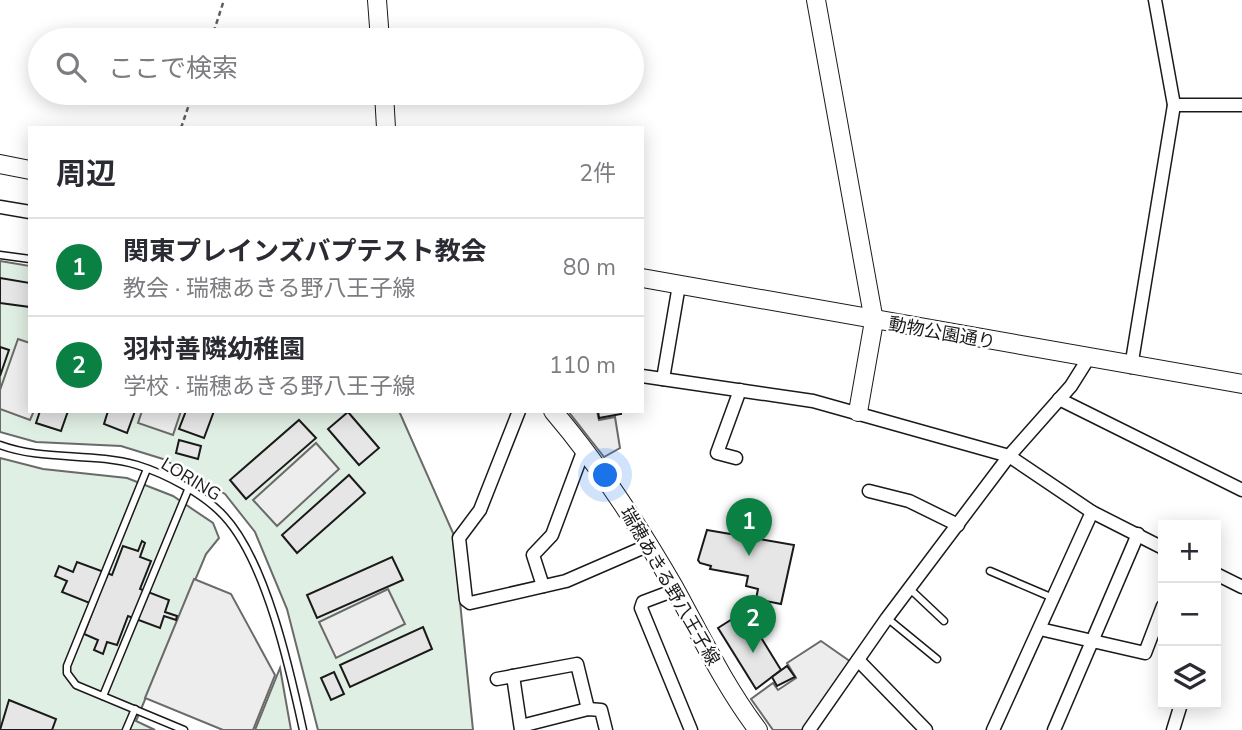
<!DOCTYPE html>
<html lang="ja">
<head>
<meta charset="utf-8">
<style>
  :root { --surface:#fff; --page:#f2f2f3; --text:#2b2b33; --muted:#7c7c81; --line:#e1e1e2; --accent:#0b8043 }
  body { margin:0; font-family:"Nunito Sans","Noto Sans JP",sans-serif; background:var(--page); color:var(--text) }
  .controls { position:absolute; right:21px; bottom:21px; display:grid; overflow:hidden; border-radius:0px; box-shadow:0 4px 18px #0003 }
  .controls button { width:63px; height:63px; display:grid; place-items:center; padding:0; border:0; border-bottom:2px solid var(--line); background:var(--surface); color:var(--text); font:35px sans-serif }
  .you { position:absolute; left:606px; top:476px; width:24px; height:24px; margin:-18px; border:5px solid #fff; border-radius:50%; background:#1a73e8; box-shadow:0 0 0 10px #1a73e833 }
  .badge { display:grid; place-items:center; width:46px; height:46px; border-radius:50%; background:var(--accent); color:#fff; font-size:23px; font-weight:700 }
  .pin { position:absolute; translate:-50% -58px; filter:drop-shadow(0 2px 4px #0008) }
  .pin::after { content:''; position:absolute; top:37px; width:24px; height:21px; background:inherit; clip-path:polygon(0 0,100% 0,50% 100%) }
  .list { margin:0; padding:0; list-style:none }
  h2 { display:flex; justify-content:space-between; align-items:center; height:91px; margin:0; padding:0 28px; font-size:30px }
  h2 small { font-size:23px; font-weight:400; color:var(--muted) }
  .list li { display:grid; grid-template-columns:46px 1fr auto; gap:21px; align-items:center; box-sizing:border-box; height:98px; padding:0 28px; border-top:2px solid var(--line) }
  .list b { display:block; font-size:26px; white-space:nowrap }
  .list p { margin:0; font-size:23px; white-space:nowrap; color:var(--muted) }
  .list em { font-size:23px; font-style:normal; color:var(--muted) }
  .icon { flex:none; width:38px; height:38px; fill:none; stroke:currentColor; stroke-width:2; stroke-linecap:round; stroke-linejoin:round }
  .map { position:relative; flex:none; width:1242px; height:730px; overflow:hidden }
  .search { position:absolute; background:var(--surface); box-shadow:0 4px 18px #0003; left:28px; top:28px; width:616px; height:77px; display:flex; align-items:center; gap:18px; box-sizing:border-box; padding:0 24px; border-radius:38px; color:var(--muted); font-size:26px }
  .panel { position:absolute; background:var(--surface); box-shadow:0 4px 18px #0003; left:28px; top:126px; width:616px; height:287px; border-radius:0px }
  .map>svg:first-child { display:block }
</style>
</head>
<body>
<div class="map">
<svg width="1242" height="730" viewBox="0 0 1242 730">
  <rect width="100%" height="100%" fill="#fff"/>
  <!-- green -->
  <g fill="#e0efe3" stroke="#6a6a6a" stroke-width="2">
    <path d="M0,261L30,266V411H399L453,533L473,730H318L287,609L255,532L225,494L163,459L121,446L36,442L0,432Z"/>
    <path d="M0,458L43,469L127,478L173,496L213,523L219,538L206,554L136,721L155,730H0Z"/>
    <path d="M280,668L291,730H255Z"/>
  </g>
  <!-- parking -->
  <g fill="#ededed" stroke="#6a6a6a" stroke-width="2">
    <path d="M18,339L30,343V411H34L30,420L0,409V390Z"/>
    <path d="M142,411H181L173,435L138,423Z"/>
    <path d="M568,411H597L599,420L615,417L620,448L604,457Z"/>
    <path d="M316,443L339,469L277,526L253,500Z"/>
    <path d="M194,579L231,594L275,675L253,730H223L145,698Z"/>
    <path d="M388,589L405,624L336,658L319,622Z"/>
    <path d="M821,641L851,662L802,730H773L751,699L773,683L778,690L796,678L787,663Z"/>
  </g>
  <!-- building -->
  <g fill="#e6e6e6" stroke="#1a1a1a" stroke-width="2">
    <path d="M0,278L30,283V307L0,303Z"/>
    <path d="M0,347L9,350L0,376Z"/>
    <path d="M40,411H68L61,431L36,423Z"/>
    <path d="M108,411H135L127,433L104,424Z"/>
    <path d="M186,411H214L204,438L179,429Z"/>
    <path d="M598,411H621V414L599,418Z"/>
    <path d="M348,412L379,448L359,465L328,429Z"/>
    <path d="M299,420L316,438L246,499L230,480Z"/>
    <path d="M179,440L201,446L198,459L176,453Z"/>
    <path d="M349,475L365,493L297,553L282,535Z"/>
    <path d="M707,530L794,545L781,604L756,599L758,589L746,586L748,576L710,569L711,566L700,563L698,560Z"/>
    <path d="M142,541L145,543L140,557L151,561L140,589L169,600L165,612L177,616L176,620L164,616L160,628L128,616L117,645L107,642L103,654L94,650L98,640L84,634L95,605L62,592L67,581L55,576L59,566L73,572L77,562L112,575L123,546L138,551Z"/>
    <path d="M392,557L403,580L317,618L307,595Z"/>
    <path d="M756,604L772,622L757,631L781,670L756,689L718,628Z"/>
    <path d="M423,627L432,649L350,687L340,665Z"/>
    <path d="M787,666L795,677L777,686L772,677Z"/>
    <path d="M334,672L344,694L331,700L321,678Z"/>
    <path d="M9,700L56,719L52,730H0Z"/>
  </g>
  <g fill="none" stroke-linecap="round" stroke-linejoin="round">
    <defs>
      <g id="lane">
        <path d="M0,255L30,259"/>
        <path d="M0,445C43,461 92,452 137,465C166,474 204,494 224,516C266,561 290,670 303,730"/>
        <path d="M147,469L67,666V673L76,685L184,730"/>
        <path d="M990,571L1053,598"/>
        <path d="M910,589L944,621"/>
        <path d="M887,618L937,659"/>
        <path d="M103,696L188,490"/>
        <path d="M126,730L135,709"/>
      </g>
      <g id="street">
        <path d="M1174,105H1242"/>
        <path d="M0,207L30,212"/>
        <path d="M1131,367L1174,105L1155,0"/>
        <path d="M642,376L813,401L1009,456L1092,512L1163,548"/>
        <path d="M663,379L679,285"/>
        <path d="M1059,399L1242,490"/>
        <path d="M519,411L480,510L459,538L466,600L470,603L566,581L649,545"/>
        <path d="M736,458L717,453L740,390"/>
        <path d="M869,491L909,501L958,525"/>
        <path d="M1216,574L1242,587"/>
        <path d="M543,586L533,555L552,535L584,449"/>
        <path d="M675,590L643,602L641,608L691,730"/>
        <path d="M1040,629L1145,653L1163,606"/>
        <path d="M858,660L926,730"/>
        <path d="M513,676L521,730"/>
        <path d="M497,679L577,664L588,709"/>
        <path d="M521,726L588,709L601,710L606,730"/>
        <path d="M809,730L887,618L1009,456L1071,386L1088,359"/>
        <path d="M993,730L1092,512"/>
        <path d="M1054,730L1138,534"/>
        <path d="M1173,730L1181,704"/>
      </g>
      <g id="secondary">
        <path d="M377,0L380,40"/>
        <path d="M816,0L874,321L858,412"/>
        <path d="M384,93L386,128"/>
        <path d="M0,164L30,170"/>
        <path d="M642,278L1242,384"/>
        <path d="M553,411C600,466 638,525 674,587C701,636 724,685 758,730"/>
      </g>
    </defs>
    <!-- lane casing -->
    <use href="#lane" stroke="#1a1a1a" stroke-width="9"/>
    <!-- street casing -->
    <use href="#street" stroke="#1a1a1a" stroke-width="15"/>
    <!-- secondary casing -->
    <use href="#secondary" stroke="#1a1a1a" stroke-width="20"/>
    <!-- path -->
    <g stroke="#5f5f5f" stroke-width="2.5" stroke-dasharray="5 3.5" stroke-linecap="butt">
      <path d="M211,40L224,0"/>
      <path d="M181,128L193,93"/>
    </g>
    <!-- lane -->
    <use href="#lane" stroke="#fff" stroke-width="6"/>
    <!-- street -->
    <use href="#street" stroke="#fff" stroke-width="12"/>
    <!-- secondary -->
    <use href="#secondary" stroke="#fff" stroke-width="18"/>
  </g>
  <g text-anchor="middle" stroke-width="5" stroke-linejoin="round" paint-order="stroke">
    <!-- street labels -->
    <g font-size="18" fill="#1a1a1a" stroke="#fff">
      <text transform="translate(942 333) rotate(10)" y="6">動物公園通り</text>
      <text transform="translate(191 479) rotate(31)" y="6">LORING</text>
      <text transform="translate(670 586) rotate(60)" y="6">瑞穂あきる野八王子線</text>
    </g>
  </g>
</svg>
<div class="controls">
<button>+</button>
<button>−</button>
<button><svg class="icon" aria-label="layers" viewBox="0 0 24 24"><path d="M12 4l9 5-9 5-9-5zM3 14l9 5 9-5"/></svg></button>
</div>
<div class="you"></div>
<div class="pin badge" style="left:749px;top:556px">1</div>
<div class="pin badge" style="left:753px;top:653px">2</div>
<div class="search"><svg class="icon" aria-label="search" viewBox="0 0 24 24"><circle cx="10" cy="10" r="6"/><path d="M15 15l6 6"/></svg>ここで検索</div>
<section class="panel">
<h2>周辺<small>2件</small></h2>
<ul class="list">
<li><span class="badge">1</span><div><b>関東プレインズバプテスト教会</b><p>教会 · 瑞穂あきる野八王子線</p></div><em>80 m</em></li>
<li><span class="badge">2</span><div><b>羽村善隣幼稚園</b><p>学校 · 瑞穂あきる野八王子線</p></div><em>110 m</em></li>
</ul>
</section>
</div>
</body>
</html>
